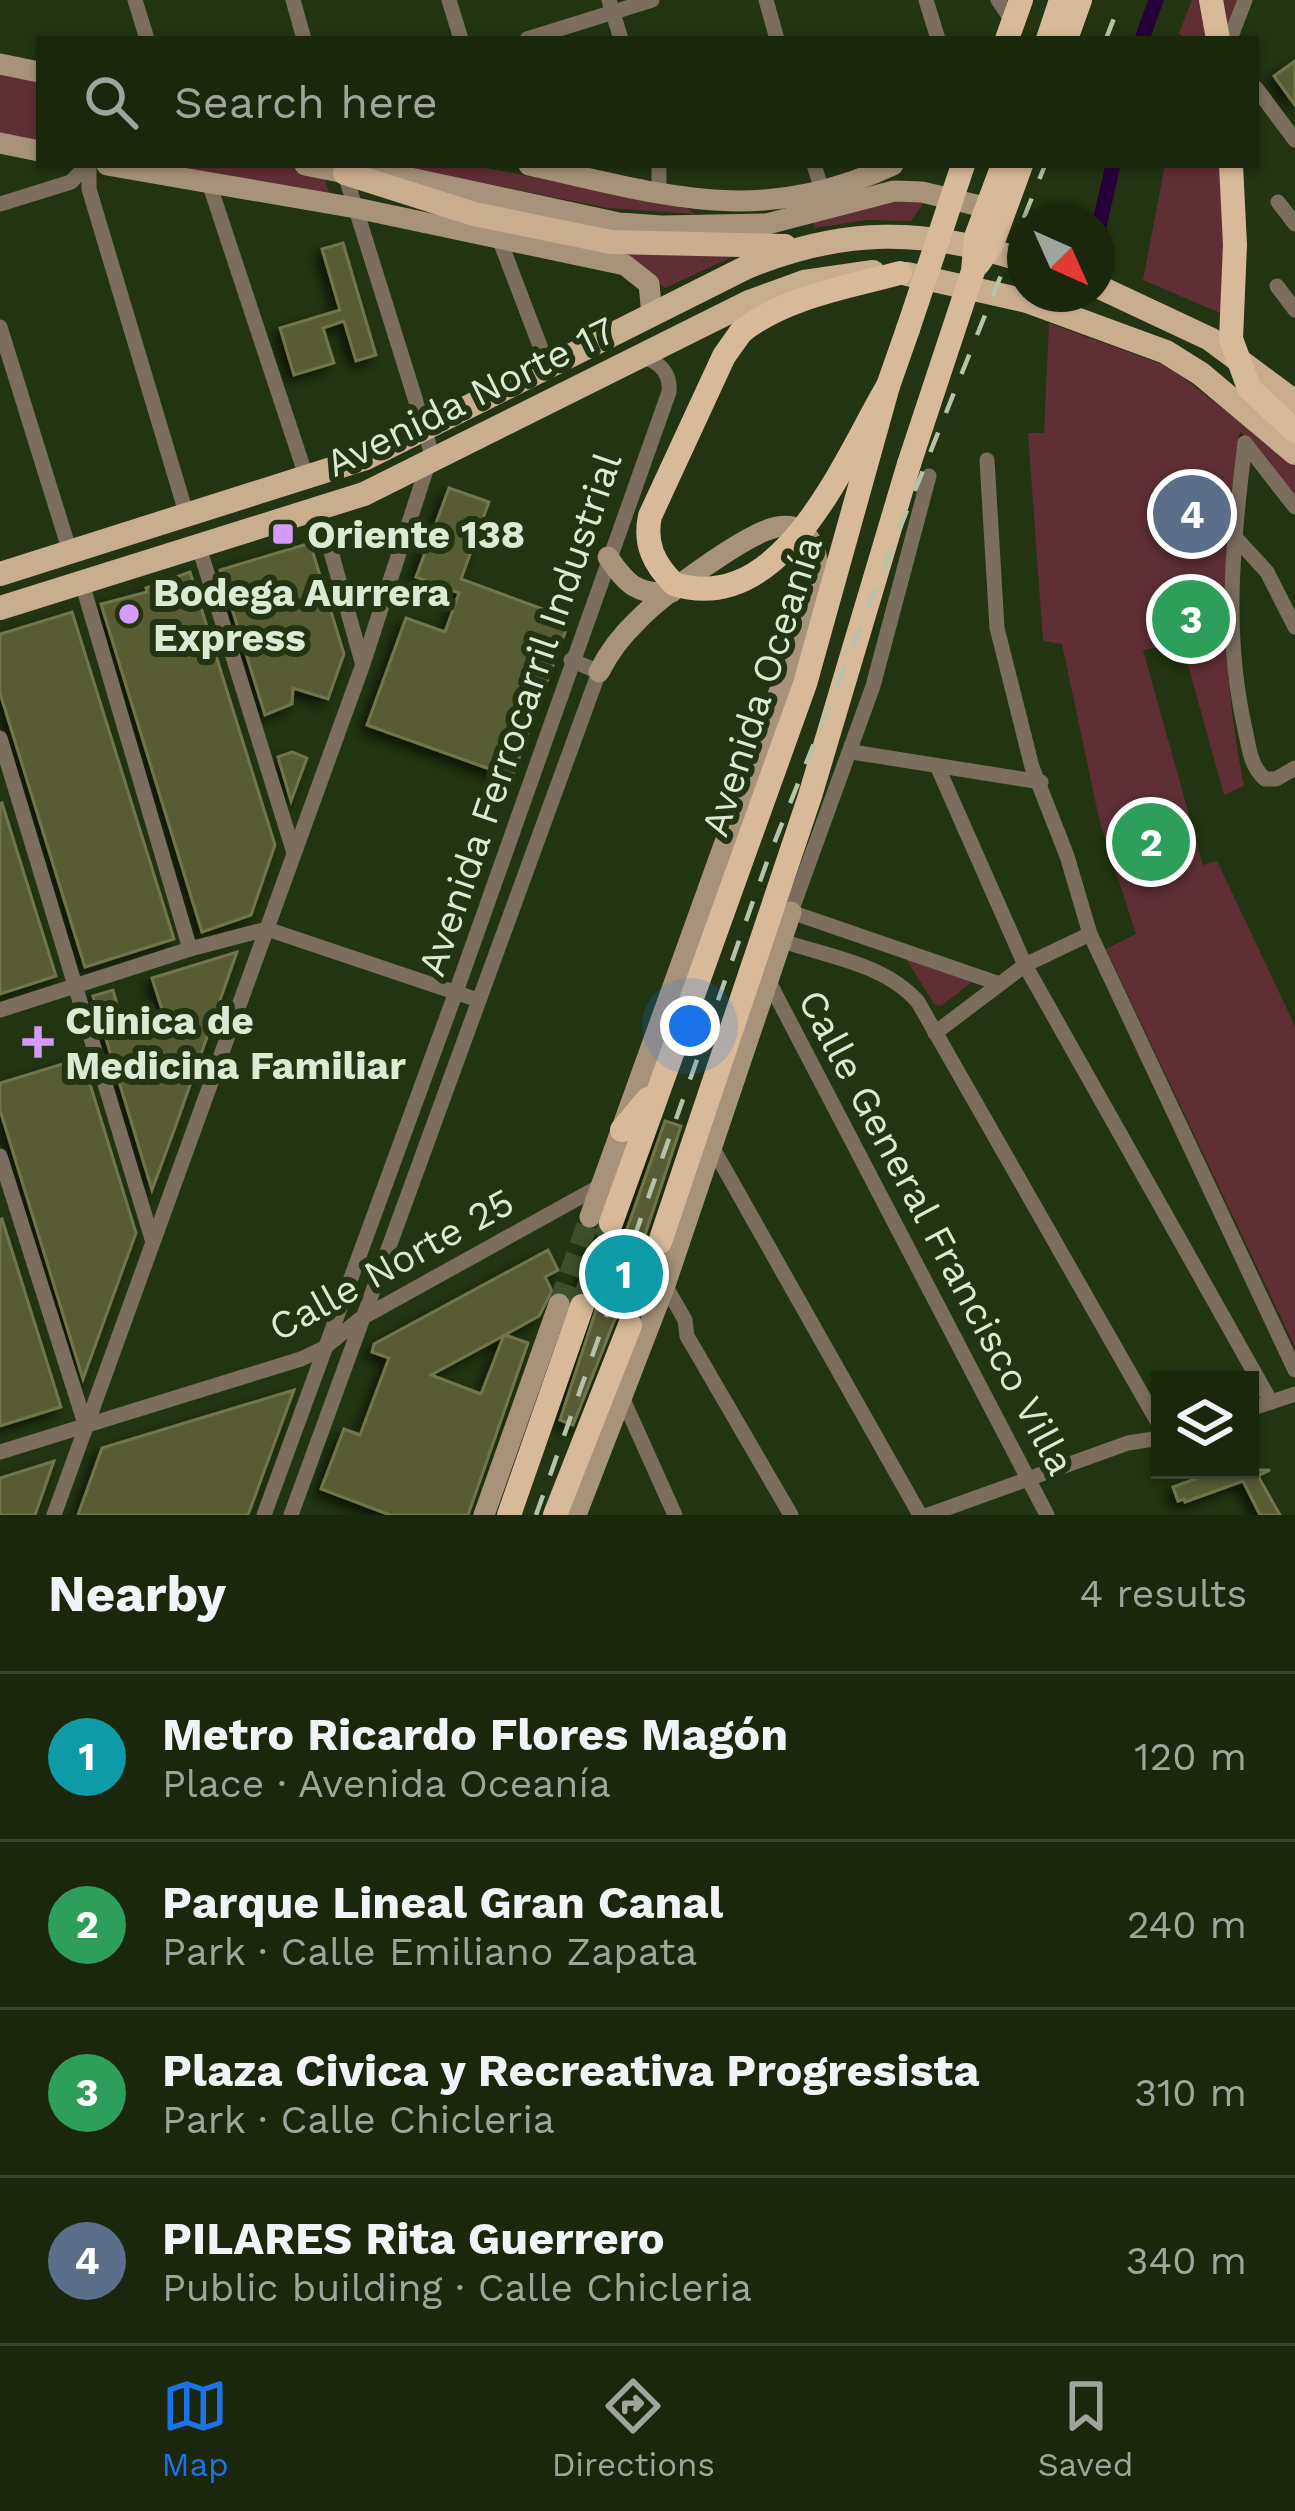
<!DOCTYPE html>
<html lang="en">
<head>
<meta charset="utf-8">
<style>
  :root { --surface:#1a270d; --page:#232f16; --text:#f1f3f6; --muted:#9fa59d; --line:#38442e; --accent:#1a73e8 }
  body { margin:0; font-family:"Work Sans",sans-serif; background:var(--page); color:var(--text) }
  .controls { position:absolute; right:36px; bottom:36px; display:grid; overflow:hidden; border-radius:0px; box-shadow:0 3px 9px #0004 }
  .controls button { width:108px; height:108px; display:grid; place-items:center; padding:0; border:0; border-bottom:3px solid var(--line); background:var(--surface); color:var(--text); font:60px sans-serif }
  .compass { position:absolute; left:1007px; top:204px; width:108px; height:108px; border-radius:50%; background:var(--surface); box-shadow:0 3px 9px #0004; rotate:135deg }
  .you { position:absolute; left:690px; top:1026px; width:42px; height:42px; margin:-30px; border:9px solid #fff; border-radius:50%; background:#1a73e8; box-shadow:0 0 0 18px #1a73e833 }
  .badge { display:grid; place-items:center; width:78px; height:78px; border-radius:50%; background:var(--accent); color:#fff; font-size:39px; font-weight:700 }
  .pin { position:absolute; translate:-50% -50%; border:6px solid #fff; box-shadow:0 3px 12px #0006 }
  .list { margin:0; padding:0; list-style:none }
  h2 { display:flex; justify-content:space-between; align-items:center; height:156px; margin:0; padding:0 48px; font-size:51px }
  h2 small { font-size:39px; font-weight:400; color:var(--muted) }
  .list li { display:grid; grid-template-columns:78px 1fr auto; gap:36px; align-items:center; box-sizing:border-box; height:168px; padding:0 48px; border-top:3px solid var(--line) }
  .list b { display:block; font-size:45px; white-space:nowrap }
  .list p { margin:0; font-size:39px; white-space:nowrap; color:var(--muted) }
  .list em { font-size:39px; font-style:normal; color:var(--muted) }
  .icon { flex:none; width:66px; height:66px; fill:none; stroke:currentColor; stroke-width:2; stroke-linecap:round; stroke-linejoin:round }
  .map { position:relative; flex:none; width:1295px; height:1515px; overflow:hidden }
  .search { position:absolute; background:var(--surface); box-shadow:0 3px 9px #0004; left:36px; right:36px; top:36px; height:132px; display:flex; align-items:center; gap:30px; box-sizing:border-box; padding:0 42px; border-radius:0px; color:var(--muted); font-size:45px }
  .sheet { height:828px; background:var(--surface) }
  nav { display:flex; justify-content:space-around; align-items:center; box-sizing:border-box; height:168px; border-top:3px solid var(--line); background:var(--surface); font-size:33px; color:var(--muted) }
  nav a { display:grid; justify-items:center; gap:6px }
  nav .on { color:var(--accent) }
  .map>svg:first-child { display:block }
</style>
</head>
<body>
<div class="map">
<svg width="1295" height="1515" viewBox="0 0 1295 1515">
  <defs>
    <filter id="shadow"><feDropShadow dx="-6" dy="6" stdDeviation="6" flood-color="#0009"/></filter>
  </defs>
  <rect width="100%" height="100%" fill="#223411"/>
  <!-- green -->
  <g fill="#602f36">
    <path d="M1192,0H1241L1225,39H1184L1179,33Z"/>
    <path d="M0,68L39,75V146L0,137Z"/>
    <path d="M148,165H320L330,195Z"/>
    <path d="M394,165H472L685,207L696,214L608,208Z"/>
    <path d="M1165,165H1235L1227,316L1143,280Z"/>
    <path d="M890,200H926L911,221L867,220L815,228L813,220Z"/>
    <path d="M616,250H747L665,288Z"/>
    <path d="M1049,323L1169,367L1295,464V497L1240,431C1220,551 1220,667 1244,786L1224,795L1182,643L1143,650L1203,865L1217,861L1295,1026V1347L1106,949L1136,934L1100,823L1062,644L1043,641L1028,433H1044Z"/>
    <path d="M906,959L972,982L941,1006L935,1005Z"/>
  </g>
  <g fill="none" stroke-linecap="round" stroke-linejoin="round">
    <!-- canal -->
    <g stroke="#27003a" stroke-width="15">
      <path d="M1142,39L1156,0"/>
      <path d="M1097,235L1113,165"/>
    </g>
  </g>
  <!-- building -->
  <g fill="#595c31" stroke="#72754a" stroke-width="3" fill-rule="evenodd" filter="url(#shadow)">
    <path d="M1295,61V105L1274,76Z"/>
    <path d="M343,243L376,355L356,361L344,321L323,328L334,363L294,375L280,328L340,310L322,249Z"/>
    <path d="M449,488L489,502L461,579L570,619L512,777L367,725L406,618L445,632L459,593L416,577Z"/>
    <path d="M310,543L344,654L328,699L293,688L292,704L265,715L220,570Z"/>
    <path d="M190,572L275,845L251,915L202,932L101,604L147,592L146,588Z"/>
    <path d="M72,612L174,939L85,967L0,693V634Z"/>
    <path d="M292,752L307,758L291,801L278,757Z"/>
    <path d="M2,803L56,976L0,994V804Z"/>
    <path d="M237,952L176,1125L152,1190L93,996L113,990L125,1031L165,1019L152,978Z"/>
    <path d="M82,1058L136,1233L83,1379L0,1110V1083Z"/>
    <path d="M665,1121L681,1126L644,1238L647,1252L658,1258L639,1311L626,1309L615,1319L573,1425L560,1420L598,1304L594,1294L580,1290L600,1235L615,1239L627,1229Z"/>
    <path d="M2,1219L61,1407L0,1426V1220Z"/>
    <path d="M548,1250L558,1270L545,1277L552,1291L539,1316L505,1335L528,1343L468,1515H390L321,1489L344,1429L360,1435L389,1358L372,1352L374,1344ZM504,1335L481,1394L431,1375L503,1336Z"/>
    <path d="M294,1390L248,1515H78L102,1448Z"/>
    <path d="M54,1461L35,1515H0V1478Z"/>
    <path d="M1220,1470H1270L1258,1476L1280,1515H1260L1243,1481L1185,1502L1184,1499L1178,1501L1173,1487Z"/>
  </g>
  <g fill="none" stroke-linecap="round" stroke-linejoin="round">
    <!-- secondary-tunnel -->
    <path stroke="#3e4f2e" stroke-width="21" stroke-dasharray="21 10" stroke-linecap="butt" d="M559,1304L590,1217"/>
    <!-- trunk-tunnel -->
    <g stroke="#3e4f2e" stroke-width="24" stroke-dasharray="24 12" stroke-linecap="butt">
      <path d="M582,1306L611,1223"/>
      <path d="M630,1325L660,1242"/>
    </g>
    <!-- minor -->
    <g stroke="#7b6e5f" stroke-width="15">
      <path d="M135,0L147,39"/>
      <path d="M293,0L304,39"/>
      <path d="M449,0L461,39"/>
      <path d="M609,0L621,39"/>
      <path d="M766,0L777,39"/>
      <path d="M926,0L938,39"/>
      <path d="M998,0L1009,16"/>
      <path d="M527,39L652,0"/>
      <path d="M1230,39L1245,0"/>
      <path d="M1256,88L1295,140"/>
      <path d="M89,165V189L187,516"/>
      <path d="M659,165V194"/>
      <path d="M814,165L822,190"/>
      <path d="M209,183L307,479"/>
      <path d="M1278,202L1295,224"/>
      <path d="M0,204L71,182L87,165"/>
      <path d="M500,241L548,367"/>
      <path d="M1277,286L1295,310"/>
      <path d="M0,327L70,552"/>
      <path d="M1245,443C1233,540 1223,633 1245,729C1249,747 1250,766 1265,779H1276L1295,768"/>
      <path d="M1245,443L1295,507"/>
      <path d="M987,460L997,628L1032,767L1067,856L1090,934L1295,1370"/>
      <path d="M929,476L873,686L791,912L997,983"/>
      <path d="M319,509L362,662"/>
      <path d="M1234,536L1267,572L1295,627"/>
      <path d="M199,547L294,853"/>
      <path d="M82,583L190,949"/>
      <path d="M0,738L152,1239"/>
      <path d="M852,752L1041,782"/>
      <path d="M938,768L1025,965L1271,1402"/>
      <path d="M782,941C827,956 885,964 918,1002L1160,1426"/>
      <path d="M768,980L1047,1515"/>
      <path d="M0,1010L190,949L267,929L478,1000"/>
      <path d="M935,1033L1025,965L1090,934"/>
      <path d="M711,1145L920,1515"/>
      <path d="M0,1156L86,1427"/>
      <path d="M665,1285L685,1320L687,1336L791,1515"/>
      <path d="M622,1397L675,1515"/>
      <path d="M1250,1409L1295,1394"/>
      <path d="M0,1452L301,1359L324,1348L360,1319L602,1185"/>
      <path d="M54,1515L363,664L429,461L431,452L424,427L343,168"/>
      <path d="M264,1515L456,992L669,392C671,372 659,362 641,356"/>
      <path d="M291,1515L599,672L571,660"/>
      <path d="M928,1515L1128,1443L1160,1438"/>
    </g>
    <!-- secondary -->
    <g stroke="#a7937a" stroke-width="21">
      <path d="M0,64L39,72"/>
      <path d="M0,143L39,151"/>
      <path d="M107,165L356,208L625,265L649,284L652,315"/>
      <path d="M305,165L345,173L396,175L619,223L662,226L767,224L894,191L922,192L980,206L999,203"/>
      <path d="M529,165C666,195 757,228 893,165"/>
      <path d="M608,557C626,584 638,596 672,592"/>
      <path d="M590,1217L818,584C820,558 813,520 777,527C746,533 661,596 638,620C622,635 609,652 599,672"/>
      <path d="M484,1515L559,1304"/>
      <path d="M576,1515L665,1285L791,912"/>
    </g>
    <!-- primary -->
    <g stroke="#c9ae8e" stroke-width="24">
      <path d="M345,173L474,214L611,242L785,246"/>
      <path d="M907,274L1027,301L1166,352L1201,374L1295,453"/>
      <path d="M1097,286L1210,339L1295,402"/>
      <path d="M0,574L366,458L745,268C843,227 925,228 1025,261"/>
      <path d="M0,608L364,494L749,302L804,282L873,272"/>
    </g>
    <!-- trunk -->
    <g stroke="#d8ba98" stroke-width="24">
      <path d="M1211,0L1218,39"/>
      <path d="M1007,39L1021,0"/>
      <path d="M1048,39L1061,0"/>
      <path d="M1066,39L1080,0"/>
      <path d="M741,332C785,297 847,287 900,273"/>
      <path d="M622,1130L648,1099"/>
      <path d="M611,1223L805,684L888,386L908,329"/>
      <path d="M660,1242L810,796L909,464"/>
      <path d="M509,1515L582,1306"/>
      <path d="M555,1515L630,1325"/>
    </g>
    <!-- rail -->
    <g stroke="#b5c3ab" stroke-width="4.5" stroke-dasharray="21 21" stroke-linecap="butt">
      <path d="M1106,39L1121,0"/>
      <path d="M536,1515L769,856L1045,165"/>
    </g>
    <!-- trunk-bridge -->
    <g stroke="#d8ba98" stroke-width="24">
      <path d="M1231,165L1235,245L1231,339L1249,388L1295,431"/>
      <path d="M978,264L992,244L1021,165"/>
      <path d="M908,329L963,165"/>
      <path d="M741,332L724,356L650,516C644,544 654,564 674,584C783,618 844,460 888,386"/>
      <path d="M909,464L973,271L976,237L1003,165"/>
    </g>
  </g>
  <!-- markers -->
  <g fill="#d69bfa" stroke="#223411" stroke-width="4.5">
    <rect x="271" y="522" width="24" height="24" rx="6"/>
    <circle cx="129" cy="614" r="12"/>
    <path d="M32 1024h12v12h12v12h-12v12h-12v-12h-12v-12h12z"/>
  </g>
  <g text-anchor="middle" stroke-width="12" stroke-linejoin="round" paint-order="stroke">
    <!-- street labels -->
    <g font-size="39" fill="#dce9d4" stroke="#223411">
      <text transform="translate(470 396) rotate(-26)" y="14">Avenida Norte 17</text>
      <text transform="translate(761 686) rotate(-72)" y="14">Avenida Oceanía</text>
      <text transform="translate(519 714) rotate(-71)" y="14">Avenida Ferrocarril Industrial</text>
      <text transform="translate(937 1232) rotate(62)" y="14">Calle General Francisco Villa</text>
      <text transform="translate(391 1264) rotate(-29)" y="14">Calle Norte 25</text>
    </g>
    <!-- poi labels -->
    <g font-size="39" font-weight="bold" fill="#dce9d4" stroke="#223411" text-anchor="start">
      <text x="307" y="548">Oriente 138</text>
      <text x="153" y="606">Bodega Aurrera<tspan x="153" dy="45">Express</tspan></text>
      <text x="65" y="1034">Clinica de<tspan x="65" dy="45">Medicina Familiar</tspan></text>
    </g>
  </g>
</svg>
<div class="controls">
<button><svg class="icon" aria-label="layers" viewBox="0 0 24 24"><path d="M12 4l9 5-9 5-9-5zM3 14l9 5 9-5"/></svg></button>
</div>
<svg class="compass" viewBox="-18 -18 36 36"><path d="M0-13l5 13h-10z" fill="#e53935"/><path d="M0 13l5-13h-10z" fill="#9fa59d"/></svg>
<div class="you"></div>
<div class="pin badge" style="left:624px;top:1274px;background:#0f9aa8">1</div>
<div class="pin badge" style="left:1151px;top:842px;background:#2e9e5b">2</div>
<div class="pin badge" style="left:1191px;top:619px;background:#2e9e5b">3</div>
<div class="pin badge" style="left:1192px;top:514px;background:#5c6f8a">4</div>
<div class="search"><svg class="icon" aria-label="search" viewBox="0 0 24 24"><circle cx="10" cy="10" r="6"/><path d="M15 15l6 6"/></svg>Search here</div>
</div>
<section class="sheet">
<h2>Nearby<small>4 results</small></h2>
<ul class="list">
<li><span class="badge" style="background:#0f9aa8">1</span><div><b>Metro Ricardo Flores Magón</b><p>Place · Avenida Oceanía</p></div><em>120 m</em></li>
<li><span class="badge" style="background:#2e9e5b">2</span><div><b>Parque Lineal Gran Canal</b><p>Park · Calle Emiliano Zapata</p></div><em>240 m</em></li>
<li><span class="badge" style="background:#2e9e5b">3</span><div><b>Plaza Civica y Recreativa Progresista</b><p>Park · Calle Chicleria</p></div><em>310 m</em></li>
<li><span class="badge" style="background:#5c6f8a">4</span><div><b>PILARES Rita Guerrero</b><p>Public building · Calle Chicleria</p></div><em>340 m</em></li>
</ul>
</section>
<nav>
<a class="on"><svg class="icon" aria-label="map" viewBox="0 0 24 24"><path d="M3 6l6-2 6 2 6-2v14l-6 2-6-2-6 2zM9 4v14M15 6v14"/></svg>Map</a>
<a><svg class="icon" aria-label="directions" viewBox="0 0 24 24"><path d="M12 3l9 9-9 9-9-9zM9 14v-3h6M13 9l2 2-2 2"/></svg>Directions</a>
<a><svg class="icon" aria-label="saved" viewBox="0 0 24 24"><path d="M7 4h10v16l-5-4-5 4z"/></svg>Saved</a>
</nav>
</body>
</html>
